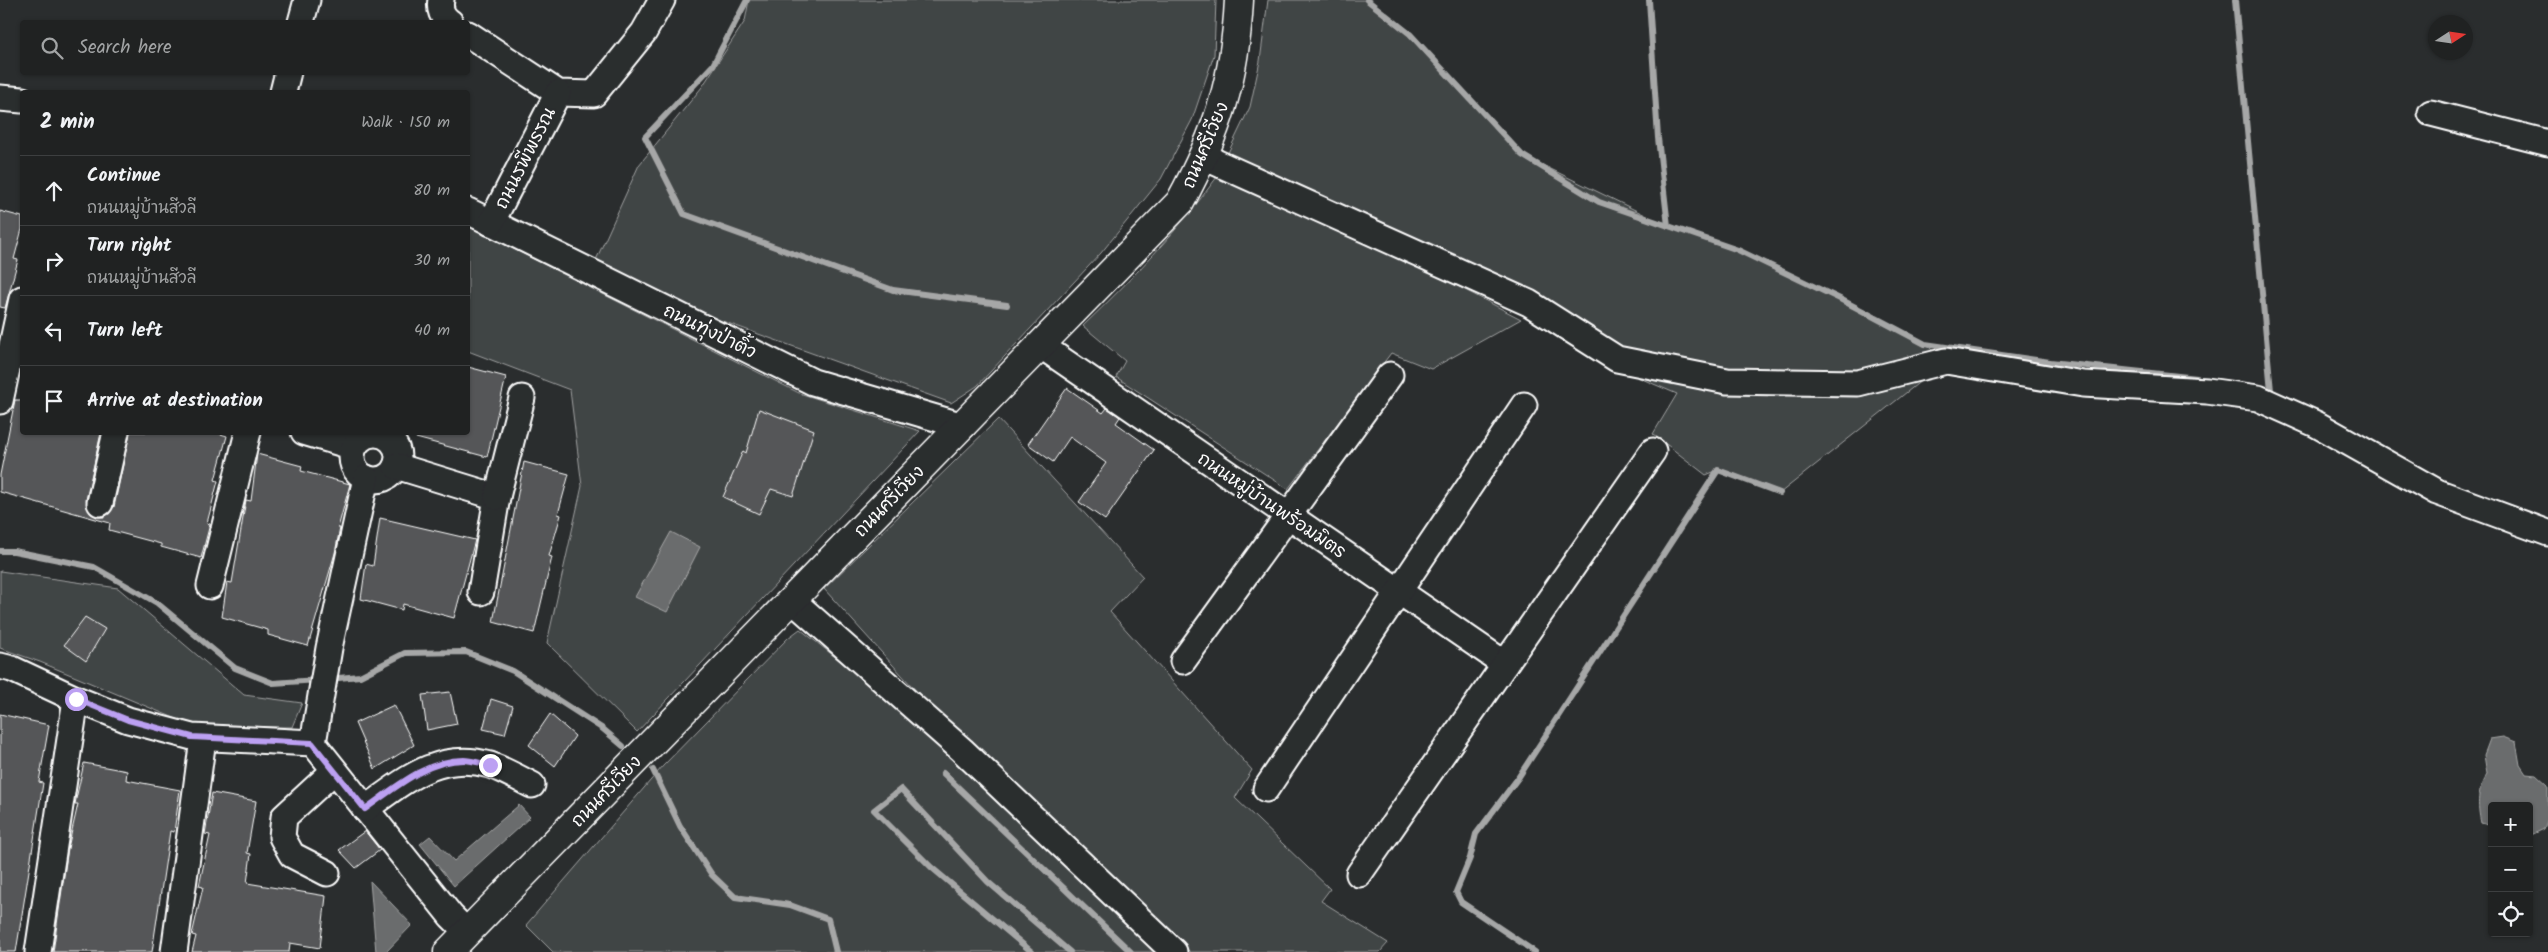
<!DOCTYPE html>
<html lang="en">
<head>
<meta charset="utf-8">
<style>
  :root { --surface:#202222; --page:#282a2a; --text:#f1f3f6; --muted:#a2a4a5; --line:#3d3f40 }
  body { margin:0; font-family:Kalam,"Playpen Sans Thai",sans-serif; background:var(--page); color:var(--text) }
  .controls { position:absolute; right:15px; bottom:15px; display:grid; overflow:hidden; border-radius:5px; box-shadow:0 1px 4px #0004 }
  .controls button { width:45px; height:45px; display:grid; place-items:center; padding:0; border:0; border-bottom:1px solid var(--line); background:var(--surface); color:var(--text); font:25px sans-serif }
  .compass { position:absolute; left:2428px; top:15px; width:45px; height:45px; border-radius:50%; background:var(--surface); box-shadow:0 1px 4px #0004; rotate:78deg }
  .stop { position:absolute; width:15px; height:15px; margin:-11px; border:4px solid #bca0f2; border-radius:50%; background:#fff }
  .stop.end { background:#bca0f2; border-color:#fff; box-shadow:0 1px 5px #0008 }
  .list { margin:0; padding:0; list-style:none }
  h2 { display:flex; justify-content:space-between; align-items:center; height:65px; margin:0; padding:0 20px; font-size:21px }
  h2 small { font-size:16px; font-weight:400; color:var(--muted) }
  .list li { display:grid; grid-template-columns:32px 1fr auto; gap:15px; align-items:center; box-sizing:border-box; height:70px; padding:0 20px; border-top:1px solid var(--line) }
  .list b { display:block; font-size:19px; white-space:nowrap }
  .list p { margin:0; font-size:16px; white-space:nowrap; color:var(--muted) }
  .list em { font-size:16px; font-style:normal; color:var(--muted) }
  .icon { flex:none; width:28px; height:28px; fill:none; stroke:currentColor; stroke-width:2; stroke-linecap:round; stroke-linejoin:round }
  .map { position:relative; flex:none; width:2548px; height:952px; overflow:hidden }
  .search { position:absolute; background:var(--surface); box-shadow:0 1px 4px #0004; left:20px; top:20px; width:450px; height:55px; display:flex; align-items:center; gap:12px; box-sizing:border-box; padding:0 18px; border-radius:5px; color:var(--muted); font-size:19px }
  .panel { position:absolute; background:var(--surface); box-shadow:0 1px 4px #0004; left:20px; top:90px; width:450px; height:345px; border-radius:5px }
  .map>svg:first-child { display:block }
</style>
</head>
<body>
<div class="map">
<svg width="2548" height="952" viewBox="0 0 2548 952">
  <rect width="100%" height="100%" fill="#2a2d2e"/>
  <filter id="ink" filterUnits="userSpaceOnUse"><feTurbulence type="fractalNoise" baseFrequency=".02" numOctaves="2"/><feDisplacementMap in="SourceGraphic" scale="10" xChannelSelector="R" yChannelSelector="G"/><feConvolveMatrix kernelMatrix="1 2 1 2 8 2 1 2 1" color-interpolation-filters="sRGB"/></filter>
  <g filter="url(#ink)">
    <!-- green -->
    <g fill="#414445" stroke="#a0a2a2">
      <path d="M749,0H1216L1214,55L1192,120L1161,179L1101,253L977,386L951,403L683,307L596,260L639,165L702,87L745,21Z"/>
      <path d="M1268,0H1367L1410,34L1522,155L1668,226L1738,250L1925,344L1946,361L1780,493L1718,470L1706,475L1653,434L1677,394L1621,370L1564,342L1565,311L1226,157L1250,107L1260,61Z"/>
      <path d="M1217,177L1440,277L1521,319L1431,369L1391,353L1288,489L1116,377L1125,361L1083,326C1133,278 1176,233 1217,177Z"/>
      <path d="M468,226L799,393L920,431L637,732L547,643L582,486L570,390L468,351Z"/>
      <path d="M998,419L1143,577L1110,612L1252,770L1235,798L1330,889L1321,901L1388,943L1380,952H1190L921,696L824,589Z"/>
      <path d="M0,571L118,588L244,695L302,703L292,727H196L40,662L0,648Z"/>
      <path d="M800,629L983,775L1163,952H553L526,925L663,766L788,638Z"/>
    </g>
    <!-- water -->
    <g fill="#6a6c6d" stroke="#a6a7a7">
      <path d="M671,532L700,547L667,612L635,597Z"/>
      <path d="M2503,737L2516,742L2520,765L2526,774L2536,775L2548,786V818L2544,829L2529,836V806H2492V826L2481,823C2477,805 2477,789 2487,774L2484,755L2490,739Z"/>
      <path d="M519,805L530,817L454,886L420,844L430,836L454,861Z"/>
      <path d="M370,881L412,925L386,952H376Z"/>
    </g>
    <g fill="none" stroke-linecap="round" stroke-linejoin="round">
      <!-- stream -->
      <g stroke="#a6a7a7" stroke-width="6">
        <path d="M747,0L713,65L645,137L684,214L893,290L1007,305"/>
        <path d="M1367,0L1410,34L1522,155L1599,202L1738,250L1840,299L1925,344L2050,362L2197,378"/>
        <path d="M1649,0L1658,138L1668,226"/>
        <path d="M2235,0L2271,391"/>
        <path d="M0,551H14L94,567L157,603L235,668L273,683L318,680"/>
        <path d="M328,679L360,676L405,653L466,652L513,671L603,729L623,746"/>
        <path d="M653,770L680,826L712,875L735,897L790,905L828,919L836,952"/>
        <path d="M943,773L1131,952"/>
        <path d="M1032,952L931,867L874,810L901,789L988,882L1070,952"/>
        <path d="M1535,952L1461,902L1456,892L1470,858L1476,834L1518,778L1718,470L1780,493"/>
      </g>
    </g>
    <!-- building -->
    <g fill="#555758" stroke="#fff">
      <path d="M0,211L22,217V229L14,259L18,260L5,308L0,307Z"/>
      <path d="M468,367L506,377L487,457L416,438L417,432H468Z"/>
      <path d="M1067,388L1103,413L1107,408L1120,417L1116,423L1154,450L1105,520L1079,502L1106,463L1070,437L1053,462L1028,444Z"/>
      <path d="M15,400H22V432L101,433L86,500L90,513L97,517H105L114,507L130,432H214L227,436L215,480L218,481L207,523L210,524L201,558L161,547V544L109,530L110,523L0,492V475Z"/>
      <path d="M759,409L814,430L793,496L771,489L759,514L723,497L743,451L746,453Z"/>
      <path d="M257,454L302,466L301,471L350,484L338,528H340L335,553L308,646L268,635V630L222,617L227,582L232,583L246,500L251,501Z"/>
      <path d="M524,462L569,474L558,514L561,515L549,556L552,557L534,633L493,622Z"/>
      <path d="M380,518L475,540L454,618L403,604L402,610L361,599L366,564L373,566Z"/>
      <path d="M85,617L105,629L86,661L64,645Z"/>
      <path d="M450,692L457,724L427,730L422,695Z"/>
      <path d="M491,699L513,706L505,734L483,729Z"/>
      <path d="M394,705L414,745L375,769L355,723Z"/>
      <path d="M0,714L49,725L39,782L43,783L16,952H0Z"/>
      <path d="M550,714L575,736L555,766L529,745Z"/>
      <path d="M84,763L127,771L126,780L180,790L174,832L170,831L152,952H53L68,848L78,804H75L76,799Z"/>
      <path d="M212,793L256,801L247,853L251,854L247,883L326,896L320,948L290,943L289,952H192L196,936L192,935L203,887L199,886L210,835L205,834Z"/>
      <path d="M365,831L380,850L356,868L339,850Z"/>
    </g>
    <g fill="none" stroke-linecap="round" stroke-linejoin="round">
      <defs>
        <g id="minor">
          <path d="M441,0C439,9 442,17 450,22"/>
          <path d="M301,22L307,0"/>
          <path d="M468,34L558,93L594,94L644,32L662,0"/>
          <path d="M283,92L288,72"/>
          <path d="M0,98L22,100"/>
          <path d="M2431,113L2548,143"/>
          <path d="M1204,157L1529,303L1617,359L1727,381L1858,383L1946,361L2083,384L2207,391L2258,398L2316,424L2437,492L2548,533"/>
          <path d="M468,211L813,382L963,426"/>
          <path d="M491,223L558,93"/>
          <path d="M1040,345L1505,664"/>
          <path d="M0,401L22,299"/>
          <path d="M304,432L354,447"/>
          <circle cx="375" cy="457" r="23"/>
          <path d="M396,466L497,497L481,592"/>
          <path d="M497,497L522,398"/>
          <path d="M100,503L116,432"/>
          <path d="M210,586L248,432"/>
          <path d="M792,600L962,750L1174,952"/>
          <path d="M1183,661L1390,375"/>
          <path d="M0,666L12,669L76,699L128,720L192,737L313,743L451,916L467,932"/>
          <path d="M313,743L329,648L366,478"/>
          <path d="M1266,789L1524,405"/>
          <path d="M365,809C404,781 439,750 490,765C504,770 518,778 532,785"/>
          <path d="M327,873L292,855L282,837L284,817L334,771"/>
          <path d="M1359,874L1653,451"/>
          <path d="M38,952L76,699"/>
          <path d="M174,952L203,739"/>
        </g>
        <path id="major" d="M448,952L1180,202C1218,132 1235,80 1239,0"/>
      </defs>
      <!-- minor casing -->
      <use href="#minor" stroke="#fff" stroke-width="29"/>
      <!-- major casing -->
      <use href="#major" stroke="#fff" stroke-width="31"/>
      <!-- minor -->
      <use href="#minor" stroke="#2a2d2e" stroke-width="25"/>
      <!-- major -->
      <use href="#major" stroke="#2a2d2e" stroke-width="28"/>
    </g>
  </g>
  <g fill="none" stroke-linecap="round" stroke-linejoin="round" filter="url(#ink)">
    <!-- route -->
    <path stroke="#bca0f2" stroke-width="6" d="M76,699L128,720L192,737L312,743L365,809C395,788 426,760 464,760C472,760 482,764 490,765"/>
  </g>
  <g text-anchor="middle" stroke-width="5" stroke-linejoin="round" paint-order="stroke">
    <!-- street labels -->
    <g font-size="18" fill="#fff" stroke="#2a2d2e">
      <text transform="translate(1205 145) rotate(-67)" y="6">ถนนศรีเวียง</text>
      <text transform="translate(525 158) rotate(-63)" y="6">ถนนรพีพรรณ</text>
      <text transform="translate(710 331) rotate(26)" y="6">ถนนทุ่งป่าติ้ว</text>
      <text transform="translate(889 501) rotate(-46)" y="6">ถนนศรีเวียง</text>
      <text transform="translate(1272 505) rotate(34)" y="6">ถนนหมู่บ้านพร้อมมิตร</text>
      <text transform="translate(606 791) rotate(-46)" y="6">ถนนศรีเวียง</text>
    </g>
  </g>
</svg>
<div class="controls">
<button>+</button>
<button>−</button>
<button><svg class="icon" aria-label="locate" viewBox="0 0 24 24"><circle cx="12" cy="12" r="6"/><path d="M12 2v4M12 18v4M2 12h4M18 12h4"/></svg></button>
</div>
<svg class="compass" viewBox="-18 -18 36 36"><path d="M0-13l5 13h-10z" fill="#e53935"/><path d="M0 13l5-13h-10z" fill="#a2a4a5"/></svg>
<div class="stop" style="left:76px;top:699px"></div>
<div class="stop end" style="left:490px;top:765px"></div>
<div class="search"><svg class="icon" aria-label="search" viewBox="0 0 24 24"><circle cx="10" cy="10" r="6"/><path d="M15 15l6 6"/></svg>Search here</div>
<section class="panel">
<h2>2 min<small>Walk · 150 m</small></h2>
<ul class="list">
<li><svg class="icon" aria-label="ahead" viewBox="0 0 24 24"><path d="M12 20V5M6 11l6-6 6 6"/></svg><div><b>Continue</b><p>ถนนหมู่บ้านสีวลี</p></div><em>80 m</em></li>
<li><svg class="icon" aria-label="right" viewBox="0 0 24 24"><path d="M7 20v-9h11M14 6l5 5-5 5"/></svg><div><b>Turn right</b><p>ถนนหมู่บ้านสีวลี</p></div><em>30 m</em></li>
<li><svg class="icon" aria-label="left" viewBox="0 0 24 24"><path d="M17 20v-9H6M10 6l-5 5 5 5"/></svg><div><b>Turn left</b></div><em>40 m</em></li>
<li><svg class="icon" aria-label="arrive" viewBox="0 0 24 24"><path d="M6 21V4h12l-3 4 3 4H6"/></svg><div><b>Arrive at destination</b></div></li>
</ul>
</section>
</div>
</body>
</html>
